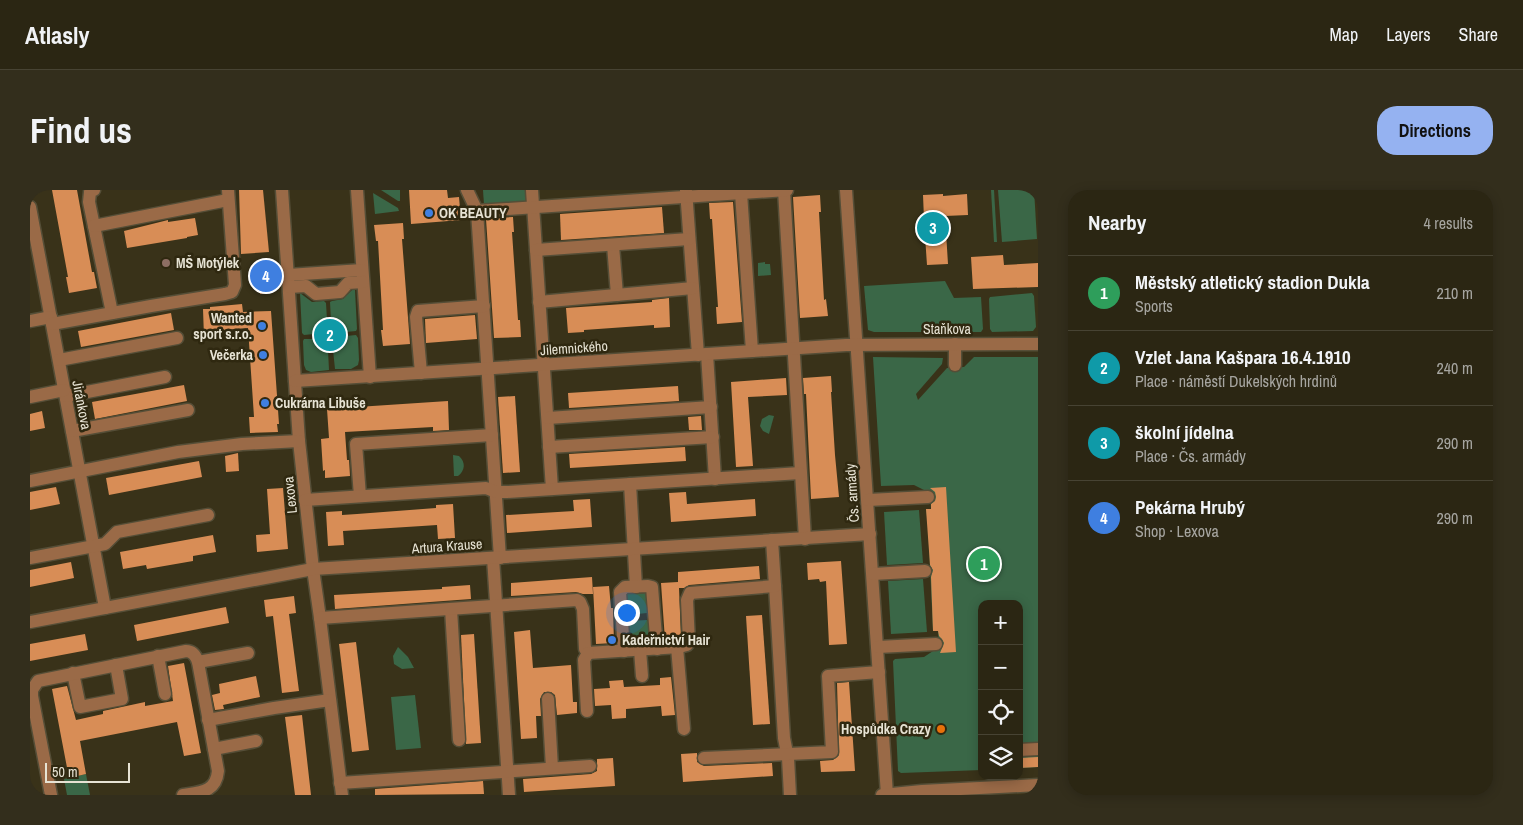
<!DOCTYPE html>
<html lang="en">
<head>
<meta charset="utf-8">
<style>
  :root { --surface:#2b2613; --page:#332e1c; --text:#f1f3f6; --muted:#a6a5a0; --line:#474333; --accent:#95b2f1 }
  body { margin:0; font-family:"Archivo Narrow",sans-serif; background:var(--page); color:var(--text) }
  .controls { position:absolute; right:15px; bottom:15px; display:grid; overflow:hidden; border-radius:10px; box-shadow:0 2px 12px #0003 }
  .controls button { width:45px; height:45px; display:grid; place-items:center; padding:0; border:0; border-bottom:1px solid var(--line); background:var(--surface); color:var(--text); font:25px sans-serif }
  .scale { position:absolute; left:15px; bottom:12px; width:85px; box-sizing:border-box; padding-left:5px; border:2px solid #e7e3d4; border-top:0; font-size:14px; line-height:18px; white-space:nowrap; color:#e7e3d4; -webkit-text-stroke:4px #2f2810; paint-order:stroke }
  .you { position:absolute; left:596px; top:422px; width:18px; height:18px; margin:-12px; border:4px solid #fff; border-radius:50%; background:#1a73e8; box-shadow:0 0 0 8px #1a73e833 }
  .badge { display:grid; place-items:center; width:32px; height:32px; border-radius:50%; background:var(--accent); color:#fff; font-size:16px; font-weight:700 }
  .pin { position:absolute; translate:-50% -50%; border:2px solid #fff; box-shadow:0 1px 5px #0006 }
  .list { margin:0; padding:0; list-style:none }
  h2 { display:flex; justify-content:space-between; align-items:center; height:65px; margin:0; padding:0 20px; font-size:21px }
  h2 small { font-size:16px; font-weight:400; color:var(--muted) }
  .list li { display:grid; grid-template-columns:32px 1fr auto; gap:15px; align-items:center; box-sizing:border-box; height:75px; padding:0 20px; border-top:1px solid var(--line) }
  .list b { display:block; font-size:19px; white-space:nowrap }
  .list p { margin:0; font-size:16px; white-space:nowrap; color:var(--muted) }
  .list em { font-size:16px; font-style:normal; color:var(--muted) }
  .icon { flex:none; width:28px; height:28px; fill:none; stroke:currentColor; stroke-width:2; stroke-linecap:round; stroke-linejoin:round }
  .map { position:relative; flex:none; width:1008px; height:605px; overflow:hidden; border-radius:20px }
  header { display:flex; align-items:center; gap:30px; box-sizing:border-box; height:70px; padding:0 25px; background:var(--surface); border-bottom:1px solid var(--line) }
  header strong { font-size:24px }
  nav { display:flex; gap:28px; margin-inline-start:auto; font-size:18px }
  .intro { display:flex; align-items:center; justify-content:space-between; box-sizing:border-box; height:120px; padding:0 30px }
  h1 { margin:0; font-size:35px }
  .button { padding:12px 22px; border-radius:20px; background:var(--accent); color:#111; font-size:18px; font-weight:700 }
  main { display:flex; gap:30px; padding:0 30px }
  aside { flex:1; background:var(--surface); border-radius:20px; box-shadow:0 2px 12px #0003 }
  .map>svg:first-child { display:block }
</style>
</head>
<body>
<header>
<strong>Atlasly</strong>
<nav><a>Map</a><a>Layers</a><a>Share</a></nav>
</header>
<div class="intro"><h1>Find us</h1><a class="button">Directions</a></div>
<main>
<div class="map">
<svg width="1008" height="605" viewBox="0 0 1008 605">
  <rect width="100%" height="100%" fill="#393219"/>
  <!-- green -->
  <g fill="#3a6747">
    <path d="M351,0H370V11H368Z"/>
    <path d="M453,0H499L498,9L494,14L454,15Z"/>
    <path d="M961,0H964L967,52H964Z"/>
    <path d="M968,0H1004L1007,49L972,52Z"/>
    <path d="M343,3L368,18L369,21L345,24Z"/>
    <path d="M735,72V74H740L741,85L728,86V73Z"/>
    <path d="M915,91L924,108L951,107L953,139L951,142H844L838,140L834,96Z"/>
    <path d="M323,99L325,100L327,139L326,141L316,142L312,140L311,135L308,134L309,133L301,131L300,112L302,111L313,109Z"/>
    <path d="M270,103L282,112L294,111L296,113L297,130L294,133L290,134L289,137L288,136L284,144L274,145L272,143Z"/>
    <path d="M1002,103L1004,106L1006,137L1003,141L962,142L960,139L959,109L960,107Z"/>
    <circle cx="300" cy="145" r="11"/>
    <path d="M326,145L328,148L329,170L328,175L321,179H305L303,160L310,157V155L313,154V149L316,146Z"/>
    <path d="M274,149H286L288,156L290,155L291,158L298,160L299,180L281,182L276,180L274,175L273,151Z"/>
    <path d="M843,167L913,168L912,174L886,204L888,210L917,178L934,177L944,167H1008V577L989,578V414H952V580L871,583L868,581L863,471L865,469L894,467L909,457L908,441H903L898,334L896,319H901L900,303L884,295L851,296Z"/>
    <path d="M739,225L744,226L739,244L733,241L730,236L732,229Z"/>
    <path d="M423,265L429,266C436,272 435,281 428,286H424Z"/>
    <path d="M889,320L893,373L857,375L854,322Z"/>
    <path d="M893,389L897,442L861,444L858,391Z"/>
    <path d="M615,403L618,405L619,421L617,423L598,425L596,423V404Z"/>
    <path d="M617,430L620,432L621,449L619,451L600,452L598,450V431Z"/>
    <path d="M368,457L378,467L384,478L372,479L364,474L363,466Z"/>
    <path d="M385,505L391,558L366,560L361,507Z"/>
    <path d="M56,584L60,605H37L34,589Z"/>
  </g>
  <!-- building -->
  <g fill="#d88d56">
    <path d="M22,0H47L62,82H64L67,98L39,103L36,87H38Z"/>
    <path d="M209,0H233L239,62L211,64Z"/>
    <path d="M379,0H417L418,8L429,7L431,30L381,34Z"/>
    <path d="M913,4V6L937,4L938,25L915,26L918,74L897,75L895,46L891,47L890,29H894L893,5Z"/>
    <path d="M790,5L791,22H789L794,110L796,109L798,126L770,128L763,7Z"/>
    <path d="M703,12L712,132L687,134L686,117H688L682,29H680L679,13Z"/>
    <path d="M632,17L634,43L531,50L530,24Z"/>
    <path d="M483,27L484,42H482L488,130H490L491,147L464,148L456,29Z"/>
    <path d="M165,28L168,45L157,47V48L97,58L94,41L138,30V32Z"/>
    <path d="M373,33L374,49H372L380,154L353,156L351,140H353L348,51H346L344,35Z"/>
    <path d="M973,65L974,75L1008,73V97L943,99L941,67Z"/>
    <path d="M241,81L242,96L241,98V103L230,104L229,99L227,97L226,82Z"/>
    <path d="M639,108L640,137L624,138V135L554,140V142L538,143L536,118L622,112V110Z"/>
    <path d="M212,114L213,122L241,121L249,234H247L248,242L220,243L219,227H224L218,138L191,140V146L174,147L173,119H180V117Z"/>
    <path d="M141,123L144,140L51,157L48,141Z"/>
    <path d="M445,125L447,149L396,153L395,129Z"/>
    <path d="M801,186L802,202H801L805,265L809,307L781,309L776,204H774L773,188Z"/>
    <path d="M756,188L757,205L718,207L723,276L706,277L701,192Z"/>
    <path d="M154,195L157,211L65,229L62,212Z"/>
    <path d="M648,196L649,211L539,218L538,203Z"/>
    <path d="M485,206L490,282L473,283L468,207Z"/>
    <path d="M418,211L419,240L403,241V237L315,242L317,270H319L320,286L295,288V280L293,281L291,249L299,248L297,219Z"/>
    <path d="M12,221L15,238L0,241V224Z"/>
    <path d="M671,226L672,240H659L658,227Z"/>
    <path d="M655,257L656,271L540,278L539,264Z"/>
    <path d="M208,263L209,281L196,282L195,266Z"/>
    <path d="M169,271L172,287L79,305L76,288Z"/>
    <path d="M26,297L30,314L0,320V302Z"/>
    <path d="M916,297L926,462L910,463L914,453L912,449L909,446L908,441H903L901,387L903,380L900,375L896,319H901V314L905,311L906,307L905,302L900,298Z"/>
    <path d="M253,298L258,359L227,362L226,345L240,344L237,299Z"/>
    <path d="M656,302L657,314L725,309L726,326L641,332L639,303Z"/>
    <path d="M560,309L562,337L477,343L476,325L544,321L543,310Z"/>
    <path d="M423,314L425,348L408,349L407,335L392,336L313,341L314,355L298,356L296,322L312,321V325L327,324L406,318V315Z"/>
    <path d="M183,345L186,362L163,366V371L117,379L116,375L93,379L90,362Z"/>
    <path d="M811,371L817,454L799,455L796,391L790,392L789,389L778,390L777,373Z"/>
    <path d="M41,372L44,388L0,397V380Z"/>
    <path d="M729,376L730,389L659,395L654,398H649L651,448L635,450L631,393L648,392V382Z"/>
    <path d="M562,387L563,404H553L546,402L481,406V393Z"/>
    <path d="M440,395L441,409L305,419L304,405L412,399V397Z"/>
    <path d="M579,396L581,418H583L584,453L566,454L563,397Z"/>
    <path d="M264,406L266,423L259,424L269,501L252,503L243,426L236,427L234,410Z"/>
    <path d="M196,417L199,433L107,451L104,435Z"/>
    <path d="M732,425L740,534L723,535L716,426Z"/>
    <path d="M500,440L503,478L541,475L543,512H547V523L527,525L525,505L521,502H514L510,509L511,526H506L507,548L491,549L484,442Z"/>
    <path d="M55,444L58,460L0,471V454Z"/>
    <path d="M444,444L451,553L436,554L431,445Z"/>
    <path d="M326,452L339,560L322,562L309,454Z"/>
    <path d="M154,473L171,563L154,566L147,532L50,551L56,584L39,588L22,499L37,496L46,530L73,524V521L115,512V516L143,511L138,476Z"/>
    <path d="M226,486L230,507L193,515L194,519L185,520L182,505L190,503L189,494Z"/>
    <path d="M641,487L645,525L632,526L631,516L596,519V528L582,529L581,515L565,516L564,499L580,498L579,491L593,490L594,497L630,495V488Z"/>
    <path d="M819,492L825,581L791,582L790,571L803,570L809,565L807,493Z"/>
    <path d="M272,525L274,543L281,605H265L255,527Z"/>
    <path d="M667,563V572L674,576L742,573L743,586L653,592L651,564Z"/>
    <path d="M1008,567V577L989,578V568Z"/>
    <path d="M583,568L585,596L494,602L493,589L561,584L567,581V569Z"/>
    <path d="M453,591L454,604L345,605V599Z"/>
  </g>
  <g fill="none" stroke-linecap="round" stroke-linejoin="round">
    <defs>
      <g id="minor">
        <path d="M64,0L60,2L59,12L82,123"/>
        <path d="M252,0L269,251L283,379L290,428L312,605"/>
        <path d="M327,0L340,187"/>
        <path d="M437,0L447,21L470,368"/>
        <path d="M502,0L522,299"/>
        <path d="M656,0L668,165"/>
        <path d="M754,0L775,349"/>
        <path d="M816,0L857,605"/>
        <path d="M711,3L722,161"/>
        <path d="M0,17L75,418"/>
        <path d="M447,21L757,0"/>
        <path d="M64,36L198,10"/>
        <path d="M583,55L587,105"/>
        <path d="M506,60L659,49"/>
        <path d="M258,85L332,80"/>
        <path d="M259,97L276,96L286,104L310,102L318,93L333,92"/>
        <path d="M509,112L663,98"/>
        <path d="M0,131L21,127"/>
        <path d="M22,134L121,116L195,104L202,102L205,95L198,0"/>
        <path d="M925,154V175"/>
        <path d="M677,164L685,289"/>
        <path d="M29,170L147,148"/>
        <path d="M391,183L386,127L388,121L454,116"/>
        <path d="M265,191L816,155L1008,154"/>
        <path d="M36,206L135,187"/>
        <path d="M0,207L34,200"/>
        <path d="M518,228L681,217"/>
        <path d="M42,241L158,220"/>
        <path d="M519,257L683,247"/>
        <path d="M0,291L148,262L212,254L269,251"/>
        <path d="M600,294L606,397"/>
        <path d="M330,306L326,254L462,245"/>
        <path d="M275,310L456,298L466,302H477L770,283"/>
        <path d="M838,310L898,307"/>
        <path d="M0,368L75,354L87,342L178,325"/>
        <path d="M463,368L479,605"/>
        <path d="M843,384L895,381"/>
        <path d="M745,396L754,548L758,568L760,605"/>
        <path d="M421,419L429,550"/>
        <path d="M290,428L547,410L550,412L553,419L555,459L558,463L649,457L657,455L659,452L657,410L660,403L745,396L742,350"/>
        <path d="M0,432L283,379L840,344"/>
        <path d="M647,457L654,539"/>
        <path d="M848,457L906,454"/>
        <path d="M610,460L612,486"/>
        <path d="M594,461L590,402L595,397L618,396L622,397L627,459"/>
        <path d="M128,466L135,504"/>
        <path d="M168,472L218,463"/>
        <path d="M43,483L50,517L92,509L86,475"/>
        <path d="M518,509L522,578"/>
        <path d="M557,521L554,470L558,463"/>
        <path d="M178,530L244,518L300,510"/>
        <path d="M184,559L226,551"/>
        <path d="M989,560L1008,559"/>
        <path d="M674,568L802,562L798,486L849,482"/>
        <path d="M310,593L560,576"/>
        <path d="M21,605L2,506V500L8,491L156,461C163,461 166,466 168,472L188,581C186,602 171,602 153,605"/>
        <path d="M852,605L892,601L1008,595"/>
      </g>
    </defs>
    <!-- minor casing -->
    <use href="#minor" stroke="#554e37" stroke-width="15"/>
    <!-- minor -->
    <use href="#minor" stroke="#9a6a47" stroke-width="12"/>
  </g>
  <!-- markers -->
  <g fill="#3f7fe0" stroke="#2f2810" stroke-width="2">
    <circle cx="399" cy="23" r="5"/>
    <circle cx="232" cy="136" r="5"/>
    <circle cx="233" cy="165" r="5"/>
    <circle cx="235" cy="213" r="5"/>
    <circle cx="582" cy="450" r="5"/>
  </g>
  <circle fill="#8d6e63" stroke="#2f2810" stroke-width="2" cx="136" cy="73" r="5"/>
  <circle fill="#e8710a" stroke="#2f2810" stroke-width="2" cx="911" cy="539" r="5"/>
  <g text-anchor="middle" stroke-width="5" stroke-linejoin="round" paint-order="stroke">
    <!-- poi labels -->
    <g font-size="14" font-weight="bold" fill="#e7e3d4" stroke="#2f2810" text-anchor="start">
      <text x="409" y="28">OK BEAUTY</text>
      <text x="146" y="78">MŠ Motýlek</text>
      <text x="222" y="133" text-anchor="end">Wanted<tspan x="222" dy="16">sport s.r.o.</tspan></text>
      <text x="223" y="170" text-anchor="end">Večerka</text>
      <text x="245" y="218">Cukrárna Libuše</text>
      <text x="592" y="455">Kadeřnictví Hair</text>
      <text x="901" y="544" text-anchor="end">Hospůdka Crazy</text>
    </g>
    <!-- street labels -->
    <g font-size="14" fill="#e7e3d4" stroke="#2f2810">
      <text x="917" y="144">Staňkova</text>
      <text transform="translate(544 158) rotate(-4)" y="5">Jilemnického</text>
      <text transform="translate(52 215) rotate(79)" y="5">Jiránkova</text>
      <text transform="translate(822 303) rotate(-94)" y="5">Čs. armády</text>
      <text transform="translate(260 305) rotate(-96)" y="5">Lexova</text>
      <text transform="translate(417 356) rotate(-4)" y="5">Artura Krause</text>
    </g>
  </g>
</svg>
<div class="controls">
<button>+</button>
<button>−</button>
<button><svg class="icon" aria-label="locate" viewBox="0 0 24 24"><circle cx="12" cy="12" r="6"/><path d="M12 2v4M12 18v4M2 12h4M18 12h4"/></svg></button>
<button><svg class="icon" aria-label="layers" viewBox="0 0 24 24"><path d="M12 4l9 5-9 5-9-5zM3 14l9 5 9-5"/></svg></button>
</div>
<div class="scale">50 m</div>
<div class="you"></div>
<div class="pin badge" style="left:954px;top:374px;background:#2e9e5b">1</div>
<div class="pin badge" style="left:300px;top:145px;background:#0f9aa8">2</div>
<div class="pin badge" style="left:903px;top:38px;background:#0f9aa8">3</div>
<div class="pin badge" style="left:236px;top:86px;background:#3f7fe0">4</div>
</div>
<aside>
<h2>Nearby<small>4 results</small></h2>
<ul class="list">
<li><span class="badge" style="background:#2e9e5b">1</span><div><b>Městský atletický stadion Dukla</b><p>Sports</p></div><em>210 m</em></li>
<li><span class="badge" style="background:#0f9aa8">2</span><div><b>Vzlet Jana Kašpara 16.4.1910</b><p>Place · náměstí Dukelských hrdinů</p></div><em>240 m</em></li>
<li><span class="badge" style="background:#0f9aa8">3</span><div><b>školní jídelna</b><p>Place · Čs. armády</p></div><em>290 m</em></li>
<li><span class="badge" style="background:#3f7fe0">4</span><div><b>Pekárna Hrubý</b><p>Shop · Lexova</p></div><em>290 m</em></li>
</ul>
</aside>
</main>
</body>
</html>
